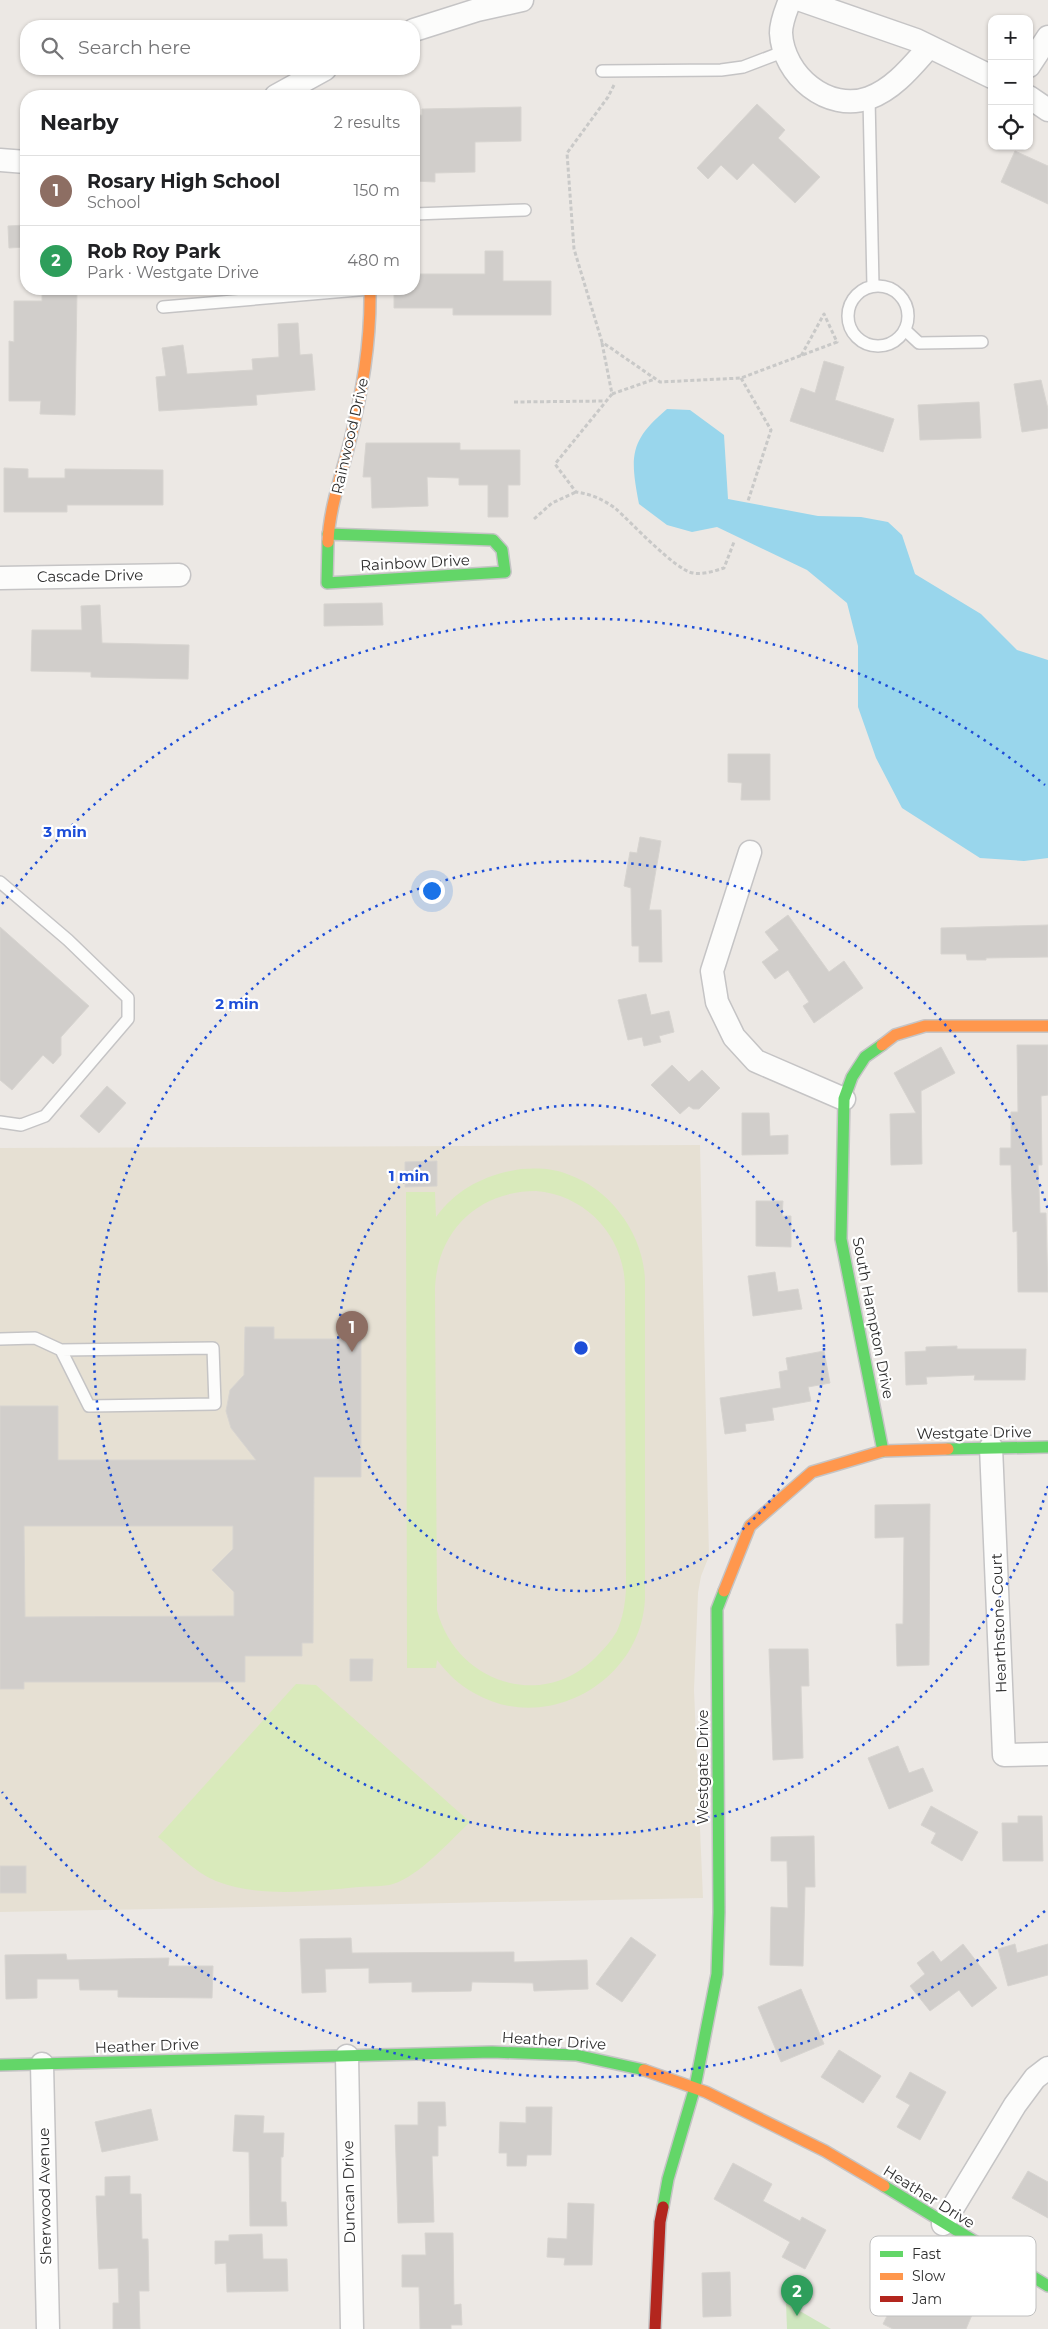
<!DOCTYPE html>
<html lang="en">
<head>
<meta charset="utf-8">
<style>
  :root { --surface:#fff; --page:#f2f2f2; --text:#202124; --muted:#757577; --line:#e0e0e0; --accent:#0b8043 }
  body { margin:0; font-family:Montserrat,sans-serif; background:var(--page); color:var(--text) }
  .controls { position:absolute; right:15px; top:15px; display:grid; overflow:hidden; border-radius:10px; box-shadow:0 1px 4px #0004 }
  .controls button { width:45px; height:45px; display:grid; place-items:center; padding:0; border:0; border-bottom:1px solid var(--line); background:var(--surface); color:var(--text); font:25px sans-serif }
  .you { position:absolute; left:431px; top:890px; width:18px; height:18px; margin:-12px; border:4px solid #fff; border-radius:50%; background:#1a73e8; box-shadow:0 0 0 8px #1a73e833 }
  .badge { display:grid; place-items:center; width:32px; height:32px; border-radius:50%; background:var(--accent); color:#fff; font-size:16px; font-weight:700 }
  .pin { position:absolute; translate:-50% -41px; filter:drop-shadow(0 1px 2px #0008) }
  .pin::after { content:''; position:absolute; top:26px; width:18px; height:15px; background:inherit; clip-path:polygon(0 0,100% 0,50% 100%) }
  .list { margin:0; padding:0; list-style:none }
  h2 { display:flex; justify-content:space-between; align-items:center; height:65px; margin:0; padding:0 20px; font-size:21px }
  h2 small { font-size:16px; font-weight:400; color:var(--muted) }
  .list li { display:grid; grid-template-columns:32px 1fr auto; gap:15px; align-items:center; box-sizing:border-box; height:70px; padding:0 20px; border-top:1px solid var(--line) }
  .list b { display:block; font-size:19px; white-space:nowrap }
  .list p { margin:0; font-size:16px; white-space:nowrap; color:var(--muted) }
  .list em { font-size:16px; font-style:normal; color:var(--muted) }
  .icon { flex:none; width:28px; height:28px; fill:none; stroke:currentColor; stroke-width:2; stroke-linecap:round; stroke-linejoin:round }
  .map { position:relative; flex:none; width:1048px; height:2329px; overflow:hidden }
  .search { position:absolute; background:var(--surface); box-shadow:0 1px 4px #0004; left:20px; top:20px; width:400px; height:55px; display:flex; align-items:center; gap:12px; box-sizing:border-box; padding:0 18px; border-radius:20px; color:var(--muted); font-size:19px }
  .panel { position:absolute; background:var(--surface); box-shadow:0 1px 4px #0004; left:20px; top:90px; width:400px; height:205px; border-radius:20px }
  .map>svg:first-child { display:block }
</style>
</head>
<body>
<div class="map">
<svg width="1048" height="2329" viewBox="0 0 1048 2329">
  <rect width="100%" height="100%" fill="#ece8e4"/>
  <!-- education -->
  <path fill="#e6e0d3" d="M700,1145L709,1556L701,1576L698,1593L694,1690L703,1898L0,1912V1148Z"/>
  <!-- green -->
  <path fill="#cee6be" d="M786,2303L831,2329H787Z"/>
  <!-- pitch -->
  <g fill="#d9eabb" fill-rule="evenodd">
    <path d="M521,1169C537,1168 552,1168 567,1174C611,1189 644,1235 645,1281V1599C641,1682 546,1735 474,1693C459,1685 447,1673 437,1660L436,1668H407L406,1192H435L436,1217C458,1188 485,1175 521,1169ZM536,1191C586,1195 624,1236 625,1286L626,1590C625,1604 623,1618 617,1631C612,1640 605,1648 598,1655C545,1712 456,1684 437,1610L435,1289C437,1231 478,1191 536,1191Z"/>
    <path d="M296,1684L316,1685L470,1822C450,1841 419,1876 393,1884C383,1887 370,1886 359,1887C316,1891 257,1898 216,1881C194,1872 176,1852 158,1837Z"/>
  </g>
  <!-- water -->
  <path fill="#99d6ec" d="M667,409L690,410L724,435L728,499L818,516L861,517L888,522L902,535L915,574L981,614L1017,650L1048,660V858L1024,861L980,858L902,808L876,758L858,707V646L847,603L807,570L717,527L692,532L667,525L639,504C630,457 629,441 667,409Z"/>
  <!-- building -->
  <g fill="#d1cecb" stroke="#d7d4d0" fill-rule="evenodd">
    <path d="M757,104L785,130L778,138L820,177L795,203L753,163L737,180L721,165L708,179L697,168Z"/>
    <path d="M521,107V141L475,142V172L435,173V182L415,181L414,116L422,115V109Z"/>
    <path d="M1015,151L1048,166V204L1001,182Z"/>
    <path d="M26,225V247L9,248L8,226Z"/>
    <path d="M485,251H503V281H551V315H453V308H394V289H414V274H485Z"/>
    <path d="M42,289H77L75,415L40,414L41,401H9V341L14,342V301H42Z"/>
    <path d="M298,323L300,355L312,354L315,390L256,395L257,405L159,411L156,377L166,376L162,348L183,345L187,374L253,370L252,359L279,357L278,324Z"/>
    <path d="M824,361L844,367L835,400L894,419L883,452L790,421L801,388L815,393Z"/>
    <path d="M1041,380L1048,409V428L1022,432L1014,384Z"/>
    <path d="M979,402L981,438L920,440L918,405Z"/>
    <path d="M366,443H460V450H520V485H508V517H488V485H459V478L427,477L428,506L372,508L371,477H363Z"/>
    <path d="M4,468L28,469V478H65V469L163,470V505H67V512H4Z"/>
    <path d="M382,603L383,625L324,626V604Z"/>
    <path d="M100,605L102,643L189,645L188,679L91,677V672L31,671L32,630H82L81,606Z"/>
    <path d="M728,754H770V800H741L742,783L728,782Z"/>
    <path d="M640,837L661,841L649,910H661L662,962H639V946H632L631,888L624,886L630,852L637,853Z"/>
    <path d="M788,915L829,972L844,961L863,988L814,1023L803,1006L809,1002L788,970L775,979L762,962L779,950L765,932Z"/>
    <path d="M1048,925V957L986,958V960H967L966,954H941V928Z"/>
    <path d="M0,927L89,1006L61,1037V1055L53,1064L43,1055L12,1090L0,1080Z"/>
    <path d="M646,994L651,1015L669,1011L674,1032L659,1036L661,1042L644,1046L642,1037L628,1040L618,1000Z"/>
    <path d="M1017,1045H1048V1095L1041,1096L1042,1165H1038L1040,1213H1046L1048,1292H1018L1017,1231L1013,1232L1011,1165H1000V1148H1011V1112H1018Z"/>
    <path d="M941,1047L955,1073L921,1091L922,1164L891,1165L890,1114L916,1113L894,1073Z"/>
    <path d="M672,1065L689,1082L702,1070L720,1088L699,1109H693L689,1106L680,1114L651,1085Z"/>
    <path d="M107,1086L126,1103L99,1133L80,1116Z"/>
    <path d="M742,1113H769L770,1136L788,1135V1154L742,1155Z"/>
    <path d="M437,1161V1186L405,1187V1162Z"/>
    <path d="M756,1201H783L782,1216H791V1247L756,1246Z"/>
    <path d="M775,1272L778,1292L798,1289L802,1309L753,1316L748,1276Z"/>
    <path d="M245,1327H274V1339H361V1477H314L313,1643H302V1656H245V1682H24V1689H0V1406H58V1460H256L231,1428L226,1411L230,1390L244,1375ZM24,1526H233V1549L212,1570L234,1592V1616L25,1617Z"/>
    <path d="M957,1346V1349H1026L1025,1380H974L975,1375L926,1377L927,1384L906,1385L905,1352L926,1351V1347Z"/>
    <path d="M824,1351L830,1383L808,1387L811,1401L772,1408L774,1420L745,1424L746,1431L725,1434L720,1398L781,1388L779,1372L788,1370L786,1358Z"/>
    <path d="M930,1504L929,1665L897,1666L896,1624H903L904,1537L875,1538V1505Z"/>
    <path d="M769,1649H808L809,1686H801L803,1758L773,1760Z"/>
    <path d="M350,1659H373L372,1681H350Z"/>
    <path d="M898,1746L909,1773L923,1768L933,1791L889,1809L868,1758Z"/>
    <path d="M931,1806L978,1832L962,1861L931,1843L936,1833L921,1825Z"/>
    <path d="M1018,1816H1042L1043,1861H1003L1002,1823H1018Z"/>
    <path d="M814,1836L815,1887H805L803,1966L770,1965L771,1907L788,1908L787,1861H771V1837Z"/>
    <rect x="0" y="1866" width="26" height="27"/>
    <path d="M631,1937L656,1955L622,2002L596,1984Z"/>
    <path d="M351,1938L352,1953L514,1952V1962L587,1960L588,1989L534,1991L533,1983L472,1982L471,1991L412,1992V1982L369,1983V1968L325,1969L326,1992L302,1993L300,1939Z"/>
    <path d="M963,1944L997,1988L972,2007L959,1990L930,2011L910,1986L925,1974L917,1963L933,1951L941,1962Z"/>
    <path d="M1015,1944L1017,1953L1048,1944V1975L1008,1986L998,1949Z"/>
    <path d="M66,1954L67,1960L169,1958L168,1966H213L212,1998L118,1997V1990H80L79,1979H37V1998L6,1999L5,1955Z"/>
    <path d="M801,1989L824,2044L781,2062L758,2007Z"/>
    <path d="M839,2050L881,2076L863,2103L821,2077Z"/>
    <path d="M910,2072L946,2092L920,2140L897,2127L910,2105L896,2097Z"/>
    <path d="M418,2102H445L446,2126H438V2156H432L434,2222L398,2223L395,2125H418Z"/>
    <path d="M526,2107H552L551,2155H527L526,2166H507V2153H499L500,2122L526,2123Z"/>
    <path d="M151,2109L158,2140L102,2152L95,2122Z"/>
    <path d="M235,2115L264,2116L263,2133H284L283,2157H281V2202H286L287,2226H250L249,2152L233,2151Z"/>
    <path d="M733,2163L772,2184L763,2201L800,2221L802,2217L826,2230L805,2269L782,2257L790,2242L714,2199Z"/>
    <path d="M1028,2171L1048,2182V2218L1012,2198Z"/>
    <path d="M130,2176V2194H141L142,2239H148L149,2291H139L140,2329H113V2303H119L118,2268L99,2269L96,2196H105V2177Z"/>
    <path d="M568,2203L594,2204L592,2265H564L565,2258L547,2257L548,2238L567,2239Z"/>
    <path d="M425,2233H453L454,2305L461,2304L462,2325H451V2329H420L419,2287H402V2255H426Z"/>
    <path d="M262,2234L263,2259H287L288,2291L227,2292L226,2263L215,2264V2241H229V2235Z"/>
    <path d="M730,2272L731,2316L703,2317L702,2273Z"/>
    <path d="M923,2275L944,2286L943,2288L977,2303L966,2329H893L883,2324L889,2312L873,2304L886,2278L914,2293Z"/>
  </g>
  <g fill="none" stroke-linecap="round" stroke-linejoin="round">
    <defs>
      <g id="lane">
        <path d="M602,71L721,70L743,67L785,51"/>
        <path d="M869,98L873,286"/>
        <path d="M414,214L525,210"/>
        <circle cx="878" cy="316" r="30"/>
        <path d="M163,307L370,289"/>
        <path d="M905,330L919,343L982,342"/>
        <path d="M0,882L68,940L128,998V1019L45,1116L21,1125L0,1122"/>
        <path d="M0,1339L35,1338L61,1350L213,1348L215,1404L89,1406L61,1350"/>
      </g>
      <g id="street">
        <path d="M790,0C786,11 781,21 781,33C783,75 828,113 869,98C894,89 912,66 929,47"/>
        <path d="M801,0L916,40L992,77"/>
        <path d="M414,30L477,10L522,0"/>
        <path d="M1029,66L1048,37"/>
        <path d="M276,96L325,69"/>
        <path d="M1029,97L1048,110"/>
        <path d="M0,160L26,162"/>
        <path d="M0,578L179,575"/>
        <path d="M750,852L712,971L717,1002L734,1037L756,1061L844,1099"/>
        <path d="M991,1447L1004,1755L1048,1754"/>
        <path d="M347,2056L352,2329"/>
        <path d="M42,2064L48,2329"/>
        <path d="M943,2224L1015,2105L1035,2078L1048,2068"/>
      </g>
      <g id="fast">
        <path d="M328,542L327,583L505,572L502,550L493,540L328,534"/>
        <path d="M882,1045L865,1057L852,1077L844,1099L841,1239L883,1451"/>
        <path d="M948,1449L1048,1447"/>
        <path d="M0,2065L492,2052L576,2055L644,2070"/>
        <path d="M884,2186L1048,2286"/>
        <path d="M663,2207L668,2179L695,2087L717,1974L719,1912L717,1609L724,1591"/>
      </g>
      <g id="slow">
        <path d="M328,542C329,510 341,476 349,445C362,393 371,343 370,289"/>
        <path d="M882,1045L895,1035L925,1026H1048"/>
        <path d="M724,1591L750,1526L812,1472L883,1451L948,1449"/>
        <path d="M644,2070L706,2092L825,2151L884,2186"/>
      </g>
      <path id="jam" d="M655,2329L660,2222L663,2207"/>
    </defs>
    <!-- lane casing -->
    <use href="#lane" stroke="#c5c4c5" stroke-width="14"/>
    <!-- street casing -->
    <use href="#street" stroke="#c5c4c5" stroke-width="25"/>
    <!-- fast casing -->
    <use href="#fast" stroke="#c5c4c5" stroke-width="14"/>
    <!-- slow casing -->
    <use href="#slow" stroke="#c5c4c5" stroke-width="14"/>
    <!-- jam casing -->
    <use href="#jam" stroke="#c5c4c5" stroke-width="14"/>
    <!-- path -->
    <g stroke="#c9c9c8" stroke-width="3" stroke-dasharray="4 2.5" stroke-linecap="butt">
      <path d="M614,85L608,97L567,153L574,249L602,342L660,382L741,378L837,342L824,314L801,356"/>
      <path d="M602,343L612,394L655,379"/>
      <path d="M741,378L771,430L748,501"/>
      <path d="M612,394L555,464L576,492C591,494 602,499 615,508C631,522 675,570 693,573C703,575 714,571 724,568L734,542"/>
      <path d="M514,402L605,401"/>
      <path d="M534,519L552,503L576,492"/>
    </g>
    <!-- lane -->
    <use href="#lane" stroke="#fcfcfb" stroke-width="11"/>
    <!-- street -->
    <use href="#street" stroke="#fcfcfb" stroke-width="22"/>
    <!-- fast -->
    <use href="#fast" stroke="#63d668" stroke-width="11"/>
    <!-- slow -->
    <use href="#slow" stroke="#ff974d" stroke-width="11"/>
    <!-- jam -->
    <use href="#jam" stroke="#b3261e" stroke-width="11"/>
  </g>
  <!-- distance rings -->
  <g fill="none" stroke="#1d4ed8" stroke-width="2.5" stroke-dasharray="2.5 5">
    <circle cx="581" cy="1348" r="243"/>
    <path d="M1048 1486A487 487 0 1 1 1048 1210"/>
    <path d="M1045 1911A730 730 0 0 1 2 1792M2 904A730 730 0 0 1 1045 785"/>
  </g>
  <g text-anchor="middle" stroke-width="4.5" stroke-linejoin="round" paint-order="stroke">
    <!-- street labels -->
    <g font-size="15" fill="#2e2e2e" stroke="#fff">
      <text transform="translate(350 436) rotate(-77)" y="5">Rainwood Drive</text>
      <text transform="translate(415 563) rotate(-3)" y="5">Rainbow Drive</text>
      <text transform="translate(90 576) rotate(-1)" y="5">Cascade Drive</text>
      <text transform="translate(873 1318) rotate(79)" y="5">South Hampton Drive</text>
      <text transform="translate(974 1433) rotate(-1)" y="5">Westgate Drive</text>
      <text transform="translate(999 1623) rotate(-92)" y="5">Hearthstone Court</text>
      <text transform="translate(703 1767) rotate(-90)" y="5">Westgate Drive</text>
      <text transform="translate(554 2041) rotate(4)" y="5">Heather Drive</text>
      <text transform="translate(147 2046) rotate(-2)" y="5">Heather Drive</text>
      <text transform="translate(349 2192) rotate(-91)" y="5">Duncan Drive</text>
      <text transform="translate(45 2196) rotate(-91)" y="5">Sherwood Avenue</text>
      <text transform="translate(929 2197) rotate(32)" y="5">Heather Drive</text>
    </g>
  </g>
  <!-- legend -->
  <rect x="870" y="2236" width="166" height="80" rx="8" fill="#fff" stroke="#c0c0c0" stroke-width="1"/>
  <rect x="880" y="2251" width="23" height="6" fill="#63d668"/>
  <rect x="880" y="2273" width="23" height="7" fill="#ff974d"/>
  <rect x="880" y="2296" width="23" height="6" fill="#b3261e"/>
  <g font-size="14" fill="#2e2e2e">
    <text x="912" y="2259">Fast</text>
    <text x="912" y="2281">Slow</text>
    <text x="912" y="2304">Jam</text>
  </g>
  <circle cx="581" cy="1348" r="8" fill="#1d4ed8" stroke="#fff" stroke-width="2.5"/>
  <g font-size="15" text-anchor="middle" font-weight="bold" fill="#1d4ed8" stroke="#fff" stroke-width="4.5" stroke-linejoin="round" paint-order="stroke">
    <text x="65" y="837">3 min</text>
    <text x="237" y="1009">2 min</text>
    <text x="409" y="1181">1 min</text>
  </g>
</svg>
<div class="controls">
<button>+</button>
<button>−</button>
<button><svg class="icon" aria-label="locate" viewBox="0 0 24 24"><circle cx="12" cy="12" r="6"/><path d="M12 2v4M12 18v4M2 12h4M18 12h4"/></svg></button>
</div>
<div class="you"></div>
<div class="pin badge" style="left:352px;top:1352px;background:#8d6e63">1</div>
<div class="pin badge" style="left:797px;top:2316px;background:#2e9e5b">2</div>
<div class="search"><svg class="icon" aria-label="search" viewBox="0 0 24 24"><circle cx="10" cy="10" r="6"/><path d="M15 15l6 6"/></svg>Search here</div>
<section class="panel">
<h2>Nearby<small>2 results</small></h2>
<ul class="list">
<li><span class="badge" style="background:#8d6e63">1</span><div><b>Rosary High School</b><p>School</p></div><em>150 m</em></li>
<li><span class="badge" style="background:#2e9e5b">2</span><div><b>Rob Roy Park</b><p>Park · Westgate Drive</p></div><em>480 m</em></li>
</ul>
</section>
</div>
</body>
</html>
